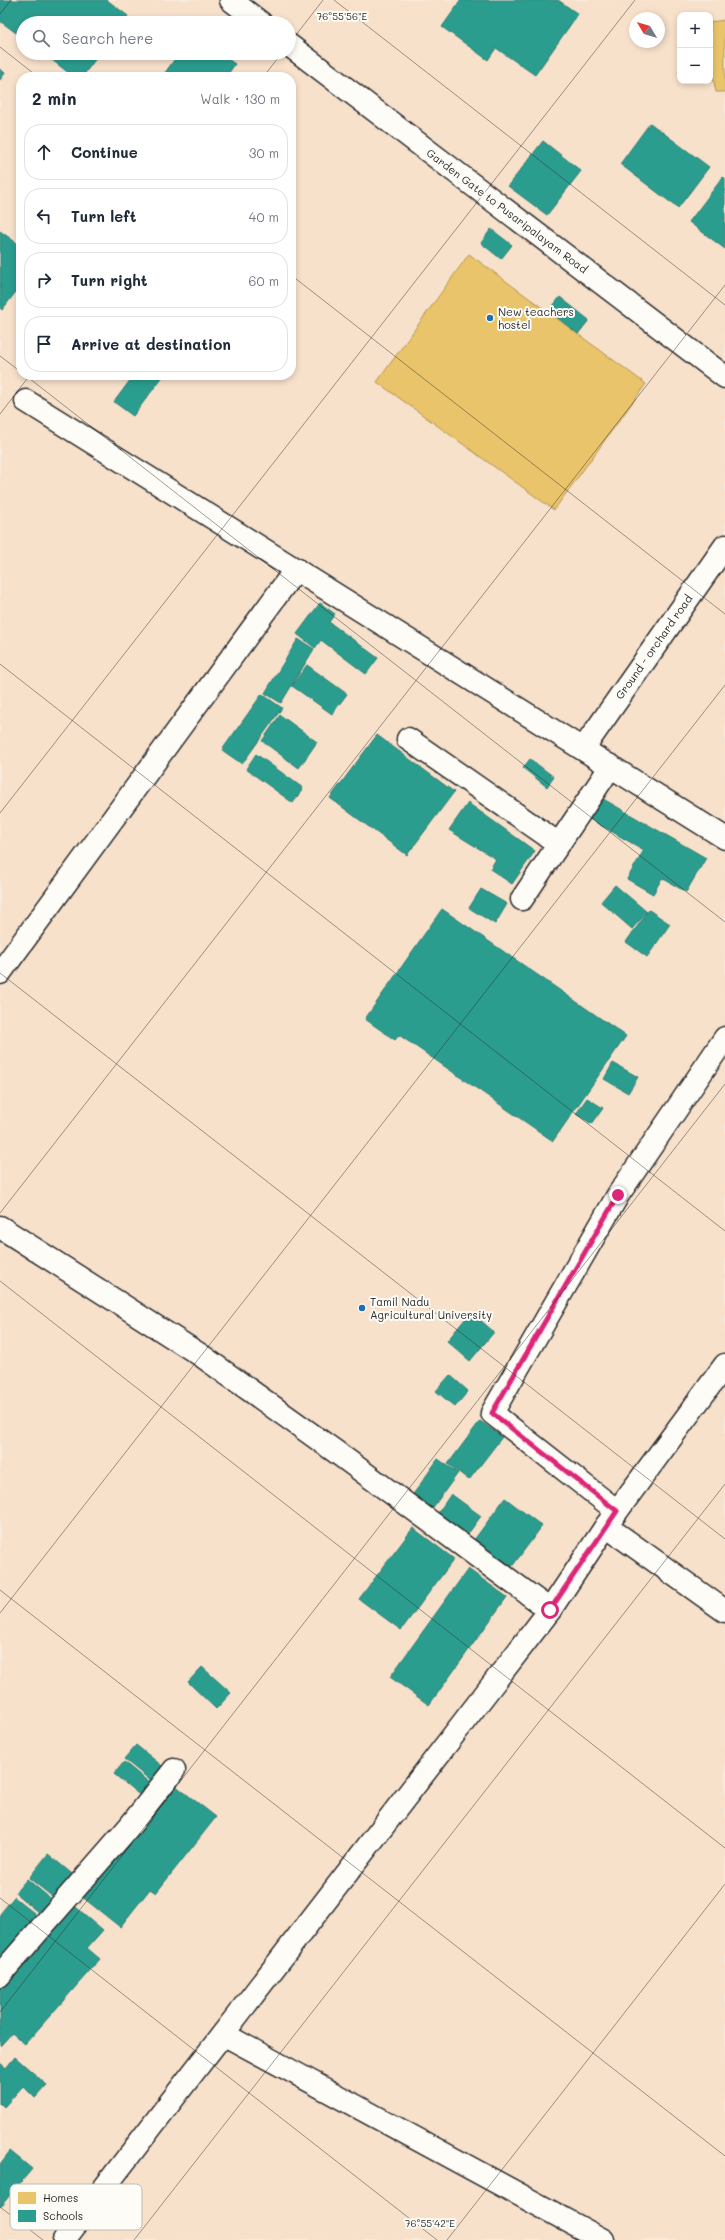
<!DOCTYPE html>
<html lang="en">
<head>
<meta charset="utf-8">
<style>
  :root { --surface:#fff; --page:#f2f2f3; --text:#1f2937; --muted:#747a83; --line:#e0e1e3 }
  body { margin:0; font-family:Mali,sans-serif; background:var(--page); color:var(--text) }
  .controls { position:absolute; right:12px; top:12px; display:grid; overflow:hidden; border-radius:8px; box-shadow:0 2px 6px #0003 }
  .controls button { width:36px; height:36px; display:grid; place-items:center; padding:0; border:0; border-bottom:1px solid var(--line); background:var(--surface); color:var(--text); font:20px sans-serif }
  .compass { position:absolute; left:629px; top:12px; width:36px; height:36px; border-radius:50%; background:var(--surface); box-shadow:0 2px 6px #0003; rotate:308deg }
  .stop { position:absolute; width:12px; height:12px; margin:-9px; border:3px solid #db2777; border-radius:50%; background:#fff }
  .stop.end { background:#db2777; border-color:#fff; box-shadow:0 1px 4px #0008 }
  .list { margin:0; padding:0; list-style:none }
  h2 { display:flex; justify-content:space-between; align-items:center; height:52px; margin:0; padding:0 16px; font-size:17px }
  h2 small { font-size:13px; font-weight:400; color:var(--muted) }
  .list li { display:grid; grid-template-columns:26px 1fr auto; gap:12px; align-items:center; box-sizing:border-box; height:56px; margin:0 8px 8px; padding:0 8px; border:1px solid var(--line); border-radius:16px }
  .list b { display:block; font-size:15px; white-space:nowrap }
  .list em { font-size:13px; font-style:normal; color:var(--muted) }
  .icon { flex:none; width:22px; height:22px; fill:none; stroke:currentColor; stroke-width:2; stroke-linecap:round; stroke-linejoin:round }
  .map { position:relative; flex:none; width:725px; height:2240px; overflow:hidden }
  .search { position:absolute; background:var(--surface); box-shadow:0 2px 6px #0003; left:16px; top:16px; width:280px; height:44px; display:flex; align-items:center; gap:10px; box-sizing:border-box; padding:0 14px; border-radius:22px; color:var(--muted); font-size:15px }
  .panel { position:absolute; background:var(--surface); box-shadow:0 2px 6px #0003; left:16px; top:72px; width:280px; height:308px; border-radius:16px }
  .map>svg:first-child { display:block }
</style>
</head>
<body>
<div class="map">
<svg width="725" height="2240" viewBox="0 0 725 2240">
  <rect width="100%" height="100%" fill="#f9ecdd"/>
  <filter id="ink" filterUnits="userSpaceOnUse"><feTurbulence type="fractalNoise" baseFrequency=".025" numOctaves="2"/><feDisplacementMap in="SourceGraphic" scale="8" xChannelSelector="R" yChannelSelector="G"/><feConvolveMatrix kernelMatrix="1 2 1 2 8 2 1 2 1" color-interpolation-filters="sRGB"/></filter>
  <g filter="url(#ink)">
    <!-- built -->
    <path fill="#f7e1cb" fill-rule="evenodd" d="M0,0H725V2240H0ZM680,15H710V81H680ZM635,18H659V42H635ZM23,23H289V53H23ZM21,77H291V375H21Z"/>
    <!-- homes -->
    <g fill="#e9c46a" stroke="#b09657">
      <path d="M725,20V92H716L710,62V22Z"/>
      <path d="M469,254L646,384L554,510L377,382Z"/>
    </g>
    <!-- schools -->
    <g fill="#2a9d8f" stroke="#2a7b71">
      <path d="M0,0H107L128,16L123,23H23V38L0,21Z"/>
      <path d="M461,0H558L578,14L535,75L496,48L488,60L442,27Z"/>
      <path d="M43,53H100L82,77H74Z"/>
      <path d="M179,53H219L235,64L226,77H162Z"/>
      <path d="M0,69L5,73L0,80Z"/>
      <path d="M650,123L709,167L678,208L620,164Z"/>
      <path d="M543,141L581,171L547,215L508,186Z"/>
      <path d="M723,177L725,178V249L689,222Z"/>
      <path d="M491,229L512,245L501,259L481,243Z"/>
      <path d="M0,231L21,246V285L2,310L0,308Z"/>
      <path d="M560,297L589,320L578,334L549,311Z"/>
      <path d="M134,375H164L133,416L114,402Z"/>
      <path d="M320,603L335,614L329,622L378,658L366,674L321,640L315,648L297,634Z"/>
      <path d="M298,639L314,649L281,703L265,693Z"/>
      <path d="M307,665L347,694L332,714L292,686Z"/>
      <path d="M262,694L282,708L242,764L222,750Z"/>
      <path d="M280,715L317,742L299,768L262,741Z"/>
      <path d="M377,735L454,792L407,855L330,798Z"/>
      <path d="M256,754L303,788L293,803L246,769Z"/>
      <path d="M530,759L554,777L547,787L523,768Z"/>
      <path d="M598,796L706,858L686,892L662,878L653,894L627,879L644,850L586,817Z"/>
      <path d="M468,803L535,851L512,884L490,869L496,859L449,830Z"/>
      <path d="M615,885L647,912L632,929L601,902Z"/>
      <path d="M481,889L507,904L495,924L469,908Z"/>
      <path d="M442,909L626,1036L553,1141L399,1035L395,1040L365,1019Z"/>
      <path d="M649,910L670,924L647,957L626,942Z"/>
      <path d="M613,1063L638,1077L628,1093L604,1079Z"/>
      <path d="M587,1098L603,1108L592,1124L576,1114Z"/>
      <path d="M471,1312L494,1332L470,1361L447,1341Z"/>
      <path d="M450,1375L468,1391L455,1407L436,1391Z"/>
      <path d="M480,1421L502,1437L469,1480L448,1464Z"/>
      <path d="M438,1459L458,1473L431,1510L412,1496Z"/>
      <path d="M451,1494L481,1516L468,1534L438,1513Z"/>
      <path d="M505,1498L542,1526L511,1568L474,1540Z"/>
      <path d="M413,1528L454,1559L401,1630L359,1599Z"/>
      <path d="M468,1569L507,1597L429,1705L390,1677Z"/>
      <path d="M202,1667L231,1693L216,1709L188,1682Z"/>
      <path d="M136,1745L167,1770L155,1784L124,1759Z"/>
      <path d="M124,1762L152,1785L142,1797L114,1774Z"/>
      <path d="M171,1782L216,1817L156,1893L150,1889L120,1927L81,1896Z"/>
      <path d="M48,1854L77,1878L58,1901L29,1878Z"/>
      <path d="M27,1879L58,1905L45,1918L15,1893Z"/>
      <path d="M14,1897L39,1917L0,1965V1914Z"/>
      <path d="M71,1903L103,1930L87,1948L100,1959L25,2044L12,2033L0,2046V1984Z"/>
      <path d="M15,2057L47,2085L35,2098L23,2086L4,2107L0,2103V2063L6,2068Z"/>
      <path d="M10,2151L32,2169L0,2207V2164Z"/>
    </g>
    <g fill="none" stroke-linecap="round" stroke-linejoin="round">
      <defs>
        <g id="street">
          <path d="M231,0L261,23"/>
          <path d="M289,45L725,377"/>
          <path d="M26,401L725,838"/>
          <path d="M408,739L559,844"/>
          <path d="M583,749L725,546"/>
          <path d="M522,899L611,766"/>
          <path d="M0,973L296,569"/>
          <path d="M0,1227L202,1356L336,1452L550,1610"/>
          <path d="M617,1511L492,1413L618,1195L725,1038"/>
          <path d="M606,1526L725,1611"/>
          <path d="M0,1975L129,1827L174,1770"/>
          <path d="M223,2034L603,2240"/>
          <path d="M64,2240L550,1610L606,1526L725,1365"/>
        </g>
      </defs>
      <!-- street casing -->
      <use href="#street" stroke="#2b2b2b" stroke-width="25"/>
      <!-- street -->
      <use href="#street" stroke="#fdfcf7" stroke-width="22"/>
    </g>
  </g>
  <g fill="none" stroke-linecap="round" stroke-linejoin="round" filter="url(#ink)">
    <!-- route -->
    <path stroke="#db2777" stroke-width="5" d="M550,1610L617,1511L492,1413L618,1195"/>
  </g>
  <!-- ticks -->
  <path fill="none" stroke="#2b2b2b" stroke-width="1" stroke-opacity="0.45" d="M334,0L725,305M0,14L11,0M289,44L323,0M0,47L38,77M263,77L282,53M291,275L725,614M0,356L21,372M25,375L725,922M0,414L30,375M0,664L725,1231M0,813L635,0M0,973L725,1539M0,1213L725,285M0,1281L725,1848M0,1590L725,2156M0,1613L725,685M0,1898L437,2240M0,2012L725,1084M0,2207L43,2240M134,2240L725,1484M447,2240L725,1884"/>
  <!-- markers -->
  <g fill="#1f6fb2" stroke="#fdfcf7" stroke-width="1.5">
    <circle cx="490" cy="318" r="4"/>
    <circle cx="362" cy="1308" r="4"/>
  </g>
  <g text-anchor="middle" stroke-width="4" stroke-linejoin="round" paint-order="stroke">
    <!-- street labels -->
    <g font-size="11" fill="#2b2b2b" stroke="#fdfcf7">
      <text transform="translate(507 211) rotate(37)" y="4">Garden Gate to Pusaripalayam Road</text>
      <text transform="translate(654 647) rotate(-55)" y="4">Ground - orchard road</text>
    </g>
    <!-- poi labels -->
    <g font-size="11" fill="#2b2b2b" stroke="#fdfcf7" text-anchor="start">
      <text x="498" y="316">New teachers<tspan x="498" dy="13">hostel</tspan></text>
      <text x="370" y="1306">Tamil Nadu<tspan x="370" dy="13">Agricultural University</tspan></text>
    </g>
  </g>
  <!-- legend -->
  <rect x="10" y="2184" width="132" height="46" rx="6" fill="#fdfcf7" stroke="#bebdba" stroke-width="1"/>
  <rect x="18" y="2192" width="18" height="12" fill="#e9c46a"/>
  <rect x="18" y="2210" width="18" height="12" fill="#2a9d8f"/>
  <g font-size="11" fill="#2b2b2b">
    <text x="43" y="2202">Homes</text>
    <text x="43" y="2220">Schools</text>
  </g>
  <g font-size="10" text-anchor="middle" fill="#2b2b2b" stroke="#fdfcf7" stroke-width="4" stroke-linejoin="round" paint-order="stroke">
    <text x="342" y="20">76°55'56"E</text>
    <text x="430" y="2227">76°55'42"E</text>
  </g>
</svg>
<div class="controls">
<button>+</button>
<button>−</button>
</div>
<svg class="compass" viewBox="-18 -18 36 36"><path d="M0-13l5 13h-10z" fill="#e53935"/><path d="M0 13l5-13h-10z" fill="#747a83"/></svg>
<div class="stop" style="left:550px;top:1610px"></div>
<div class="stop end" style="left:618px;top:1195px"></div>
<div class="search"><svg class="icon" aria-label="search" viewBox="0 0 24 24"><circle cx="10" cy="10" r="6"/><path d="M15 15l6 6"/></svg>Search here</div>
<section class="panel">
<h2>2 min<small>Walk · 130 m</small></h2>
<ul class="list">
<li><svg class="icon" aria-label="ahead" viewBox="0 0 24 24"><path d="M12 20V5M6 11l6-6 6 6"/></svg><div><b>Continue</b></div><em>30 m</em></li>
<li><svg class="icon" aria-label="left" viewBox="0 0 24 24"><path d="M17 20v-9H6M10 6l-5 5 5 5"/></svg><div><b>Turn left</b></div><em>40 m</em></li>
<li><svg class="icon" aria-label="right" viewBox="0 0 24 24"><path d="M7 20v-9h11M14 6l5 5-5 5"/></svg><div><b>Turn right</b></div><em>60 m</em></li>
<li><svg class="icon" aria-label="arrive" viewBox="0 0 24 24"><path d="M6 21V4h12l-3 4 3 4H6"/></svg><div><b>Arrive at destination</b></div></li>
</ul>
</section>
</div>
</body>
</html>
